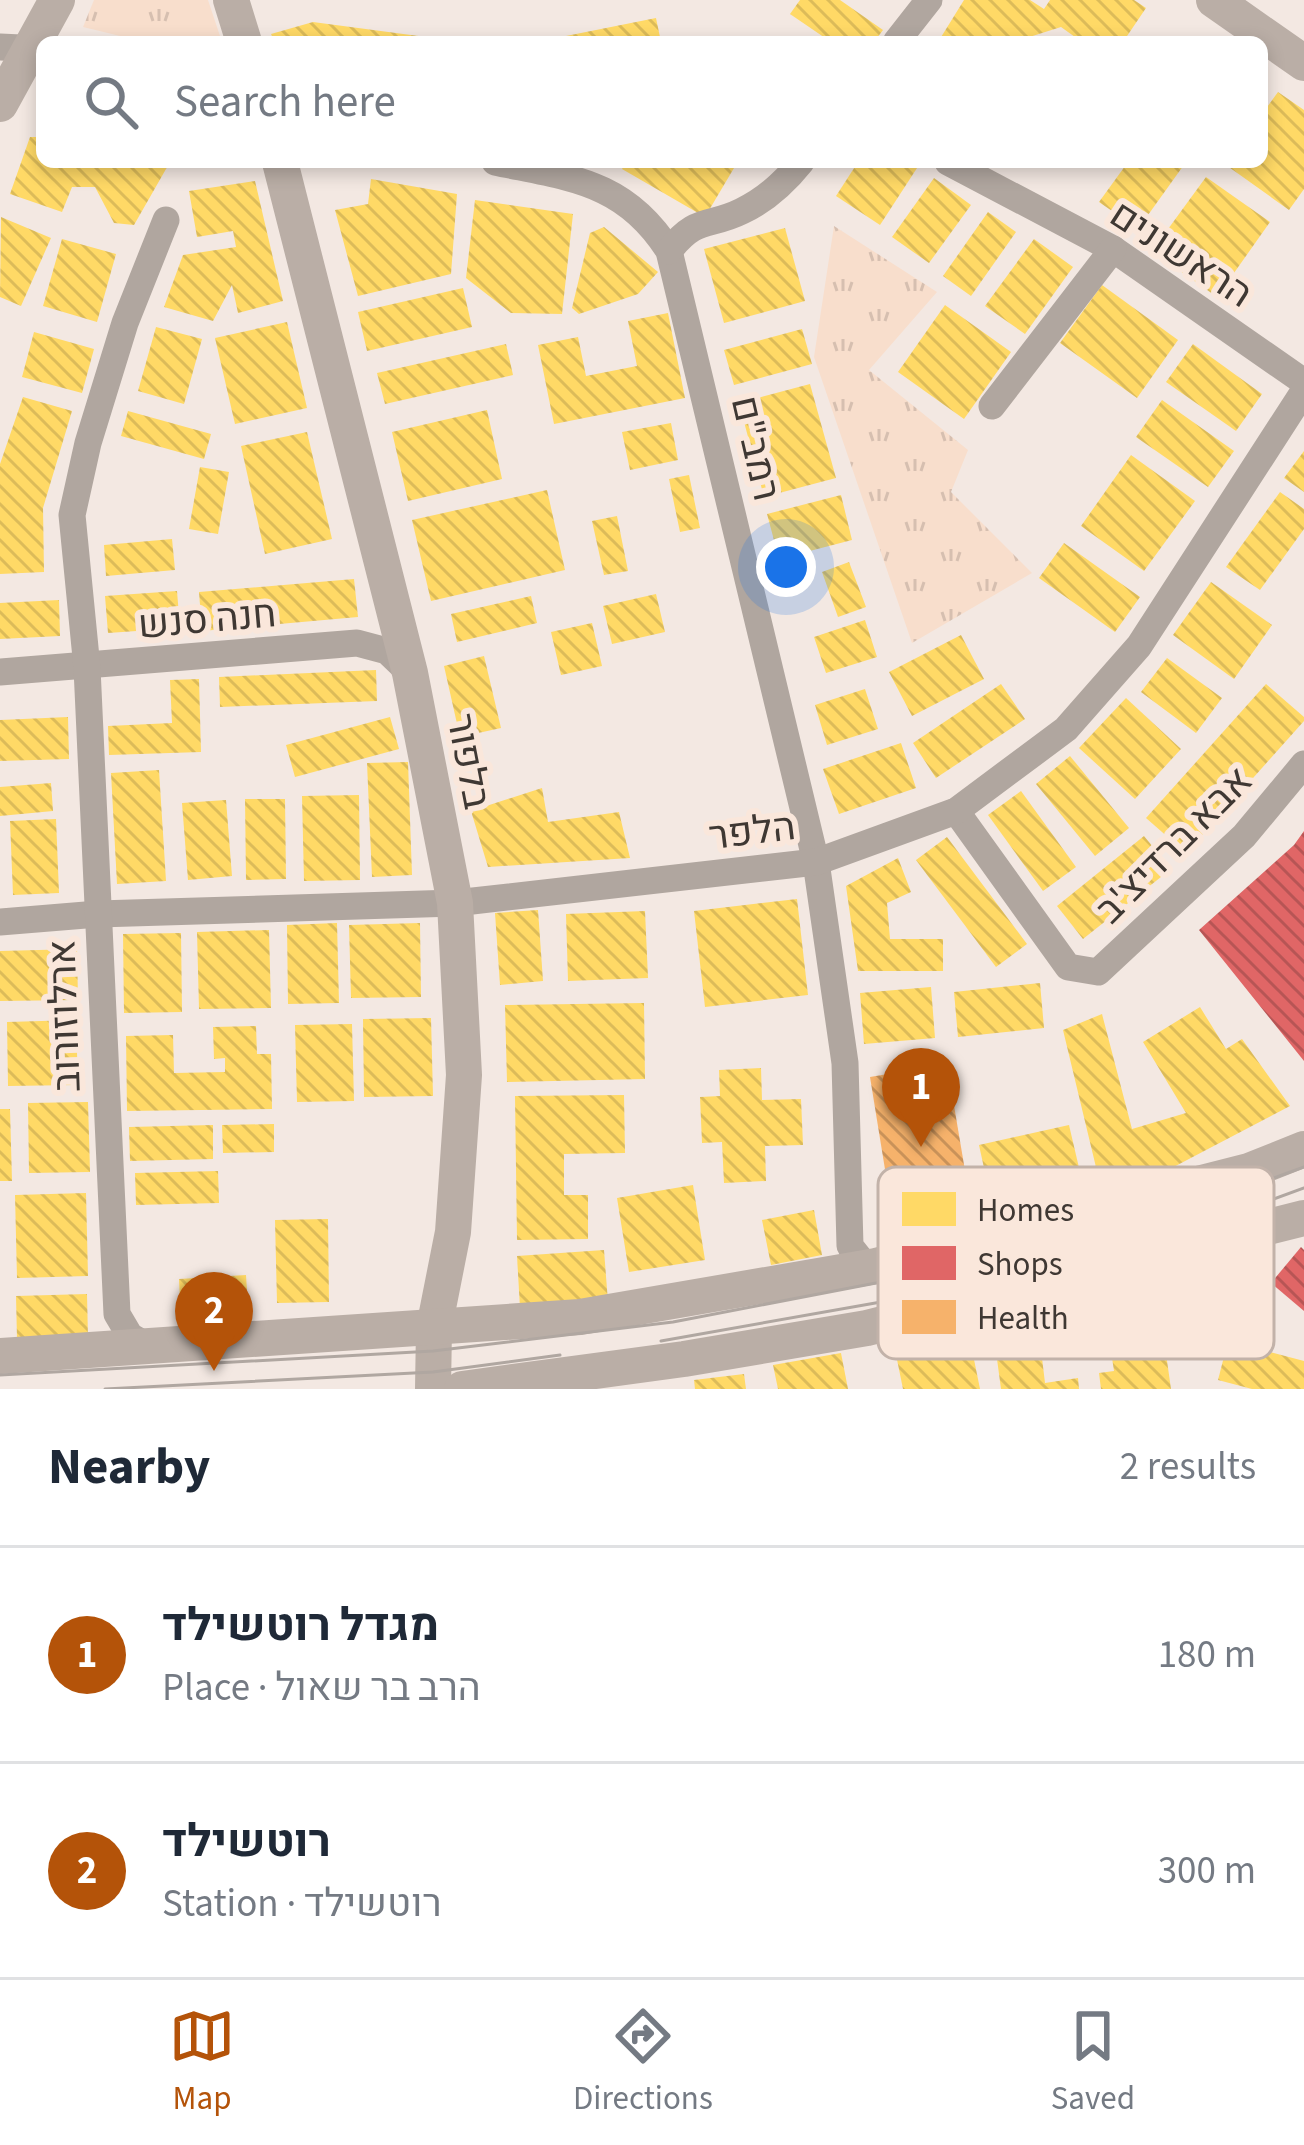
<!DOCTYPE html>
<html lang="en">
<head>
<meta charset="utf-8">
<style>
  :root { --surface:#fff; --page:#f2f2f3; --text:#1f2937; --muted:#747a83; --line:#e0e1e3; --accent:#b45309 }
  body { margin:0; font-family:"Source Sans 3",Heebo,sans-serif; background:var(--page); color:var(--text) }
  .you { position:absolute; left:786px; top:567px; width:42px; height:42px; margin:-30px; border:9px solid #fff; border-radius:50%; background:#1a73e8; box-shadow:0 0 0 18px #1a73e833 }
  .badge { display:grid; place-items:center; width:78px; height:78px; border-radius:50%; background:var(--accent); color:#fff; font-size:39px; font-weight:700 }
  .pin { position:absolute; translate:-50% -99px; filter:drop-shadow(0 3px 6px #0008) }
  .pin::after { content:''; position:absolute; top:63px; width:42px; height:36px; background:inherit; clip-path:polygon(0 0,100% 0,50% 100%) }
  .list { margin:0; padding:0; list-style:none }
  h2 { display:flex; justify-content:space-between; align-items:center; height:156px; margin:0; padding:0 48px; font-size:51px }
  h2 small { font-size:39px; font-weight:400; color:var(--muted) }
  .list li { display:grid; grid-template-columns:78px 1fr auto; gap:36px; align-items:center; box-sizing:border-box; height:216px; padding:0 48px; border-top:3px solid var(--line) }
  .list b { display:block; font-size:45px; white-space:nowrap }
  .list p { margin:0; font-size:39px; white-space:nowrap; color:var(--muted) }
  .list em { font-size:39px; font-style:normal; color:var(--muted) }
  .icon { flex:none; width:66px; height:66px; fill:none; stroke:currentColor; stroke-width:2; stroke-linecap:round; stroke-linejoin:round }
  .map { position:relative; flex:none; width:1304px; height:1389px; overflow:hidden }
  .search { position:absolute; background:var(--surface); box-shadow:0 6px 18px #0003; left:36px; right:36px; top:36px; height:132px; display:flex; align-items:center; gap:30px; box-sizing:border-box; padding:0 42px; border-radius:18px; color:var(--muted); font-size:45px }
  .sheet { height:588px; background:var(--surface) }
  nav { display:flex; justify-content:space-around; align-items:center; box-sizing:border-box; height:168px; border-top:3px solid var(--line); background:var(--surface); font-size:33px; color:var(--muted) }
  nav a { display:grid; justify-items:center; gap:6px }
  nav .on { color:var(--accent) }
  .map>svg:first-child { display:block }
</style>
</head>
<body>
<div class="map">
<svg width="1304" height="1389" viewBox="0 0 1304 1389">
  <defs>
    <pattern id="grass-tufts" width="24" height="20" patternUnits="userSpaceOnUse" patternTransform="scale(3)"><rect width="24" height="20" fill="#f8decc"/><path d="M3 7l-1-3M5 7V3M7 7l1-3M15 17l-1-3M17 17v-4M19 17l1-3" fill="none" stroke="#d6bfb0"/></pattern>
    <pattern id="homes-back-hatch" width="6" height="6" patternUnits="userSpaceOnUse" patternTransform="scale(3)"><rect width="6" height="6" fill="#ffd966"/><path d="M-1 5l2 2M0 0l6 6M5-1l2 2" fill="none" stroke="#dcbb59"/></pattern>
    <pattern id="shops-back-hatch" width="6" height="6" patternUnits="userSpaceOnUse" patternTransform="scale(3)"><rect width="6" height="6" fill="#e06666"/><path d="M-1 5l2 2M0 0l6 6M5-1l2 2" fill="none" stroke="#b75555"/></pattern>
    <pattern id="health-back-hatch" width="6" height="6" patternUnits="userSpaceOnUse" patternTransform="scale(3)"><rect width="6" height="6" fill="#f6b26b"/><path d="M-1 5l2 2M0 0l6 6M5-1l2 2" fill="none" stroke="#c99259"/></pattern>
  </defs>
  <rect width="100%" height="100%" fill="#f3e8e2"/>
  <!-- grass -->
  <g fill="url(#grass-tufts)">
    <path d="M94,0H208L222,42H145L83,27Z"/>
    <path d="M834,226L937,292L869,370L968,450L951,492L1032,573L912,643L814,357Z"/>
  </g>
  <!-- homes -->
  <g fill="url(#homes-back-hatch)">
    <path d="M800,0H840L883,30L874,42H831L790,14Z"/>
    <path d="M964,0H1030L1044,9L1050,0H1134L1146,8L1123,42H1082L1061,27L1014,42H938Z"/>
    <path d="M656,18L661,42H557L556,38Z"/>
    <path d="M313,22L441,39L440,42H275L271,34Z"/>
    <path d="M1278,92L1304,110V189L1289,210L1226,165L1262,162V114Z"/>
    <path d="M30,137H42V162H170L134,225L114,223L95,187H72L62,212L10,194Z"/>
    <path d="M626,162H724L734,168L705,217L622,169Z"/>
    <path d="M858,162L919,165L880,225L836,196Z"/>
    <path d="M1128,162H1186L1138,229L1099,202Z"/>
    <path d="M1206,177L1270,222L1217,297L1152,251Z"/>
    <path d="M934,178L971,205L929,263L892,237Z"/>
    <path d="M371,179L457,194L451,274L358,296L335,210L368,204Z"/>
    <path d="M255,181L283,301L238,313L232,285L213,321L164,307L183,255L236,247L233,231L197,237L189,191Z"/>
    <path d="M475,200L573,214L562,314L511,313L466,278Z"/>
    <path d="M988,212L1016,232L971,296L943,276Z"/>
    <path d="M1,217L51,238L21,306L0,297Z"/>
    <path d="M604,227L658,272L638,294L579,314L572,308L590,233Z"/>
    <path d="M785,228L805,301L724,323L704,249Z"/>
    <path d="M62,239L116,254L97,322L43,306Z"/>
    <path d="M1034,239L1073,267L1025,334L985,306Z"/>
    <path d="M1102,285L1178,340L1137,398L1060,343Z"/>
    <path d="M463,288L472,327L367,351L358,312Z"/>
    <path d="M945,305L1011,352L964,419L898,372Z"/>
    <path d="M668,313L685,398L554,424L538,345L578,337L586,376L637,366L628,321Z"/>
    <path d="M287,322L307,408L235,424L215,338Z"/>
    <path d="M156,327L202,339L184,404L138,391Z"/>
    <path d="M802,329L812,364L734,385L724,350Z"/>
    <path d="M34,332L94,349L82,393L22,377Z"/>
    <path d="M506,344L513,375L385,404L377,373Z"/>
    <path d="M1193,344L1262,394L1236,431L1166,382Z"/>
    <path d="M810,384L836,478L764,497L739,403Z"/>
    <path d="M23,397L72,411L43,508L44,572L0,574V464Z"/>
    <path d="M1162,400L1234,451L1208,487L1136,437Z"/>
    <path d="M487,410L502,479L408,501L392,432Z"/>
    <path d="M128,411L211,434L204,459L121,436Z"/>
    <path d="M671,423L678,460L630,470L622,432Z"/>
    <path d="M307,432L332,539L265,554L241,446Z"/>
    <path d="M1304,451V492L1284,478Z"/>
    <path d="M1131,455L1195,501L1144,571L1081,526Z"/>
    <path d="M200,467L229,472L218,534L189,529Z"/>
    <path d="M689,475L700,528L680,532L669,479Z"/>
    <path d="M547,490L565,570L431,601L412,520Z"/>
    <path d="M1280,492L1304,509V529L1260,590L1226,567Z"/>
    <path d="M841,495L852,540L779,559L767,514Z"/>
    <path d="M617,516L628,571L604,575L592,521Z"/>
    <path d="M172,539L175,570L106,576L104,545Z"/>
    <path d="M1064,543L1140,597L1115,632L1039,578Z"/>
    <path d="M849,562L866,607L838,617L822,572Z"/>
    <path d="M354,579L358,617L202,631L199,592Z"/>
    <path d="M1211,582L1272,625L1234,679L1173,635Z"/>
    <path d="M177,591L180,628L108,633L105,596Z"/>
    <path d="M656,594L665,632L612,644L603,606Z"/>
    <path d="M531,596L537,623L457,642L451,614Z"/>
    <path d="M59,600L60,636L0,639V603Z"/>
    <path d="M865,620L877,657L826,673L814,637Z"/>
    <path d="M592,623L602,666L561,675L551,632Z"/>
    <path d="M961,635L984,679L912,716L889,672Z"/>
    <path d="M484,656L501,728L460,737L444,666Z"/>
    <path d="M1167,658L1222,698L1196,733L1141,692Z"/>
    <path d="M376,670L377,701L220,707L219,677Z"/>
    <path d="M199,679L201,752L109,755L108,726L172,723L170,680Z"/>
    <path d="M1001,684L1025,719L936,778L913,743Z"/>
    <path d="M1266,684L1304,717V721L1186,853L1146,818Z"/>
    <path d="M865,689L878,729L827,745L815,705Z"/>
    <path d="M1126,698L1181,749L1135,799L1079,748Z"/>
    <path d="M68,717L69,759L0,761V720Z"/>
    <path d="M390,717L399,749L295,777L286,745Z"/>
    <path d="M901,743L916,788L839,814L823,769Z"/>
    <path d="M1070,756L1129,828L1095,856L1036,784Z"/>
    <path d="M408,762L412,875L372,877L367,763Z"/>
    <path d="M159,770L166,881L117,884L111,773Z"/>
    <path d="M51,783L53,811L0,816V787Z"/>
    <path d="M542,788L548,822L619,812L630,858L488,867L471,811Z"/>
    <path d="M1021,791L1076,867L1043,891L988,815Z"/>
    <path d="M359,795L360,880L304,881L302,796Z"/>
    <path d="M245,799H285L286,879L246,880Z"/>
    <path d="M226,800L232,876L188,880L182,803Z"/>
    <path d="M56,819L59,893L13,895L10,821Z"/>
    <path d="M1144,836L1171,869L1083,939L1057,906Z"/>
    <path d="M947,837L1027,944L996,967L916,860Z"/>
    <path d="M898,858L911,892L887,903L890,939H943V971H858L846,886Z"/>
    <path d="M797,899L808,995L705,1007L694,911Z"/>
    <path d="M538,910L543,981L500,985L495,913Z"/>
    <path d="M645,911L648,978L568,981L566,914Z"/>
    <path d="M337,923L339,1003L288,1004L287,925Z"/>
    <path d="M420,923L421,997L351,998L349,925Z"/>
    <path d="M269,930L271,1008L199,1009L197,932Z"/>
    <path d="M181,933L182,1012L124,1013L123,934Z"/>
    <path d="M77,949L78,1000L0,1001V951Z"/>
    <path d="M1040,983L1044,1028L958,1037L954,992Z"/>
    <path d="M931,987L935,1038L864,1044L860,993Z"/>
    <path d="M644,1003L645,1079L507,1082L505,1005Z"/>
    <path d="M1200,1007L1226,1049L1242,1039L1290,1106L1166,1171L1101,1188L1063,1030L1102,1014L1132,1129L1186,1113L1143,1042Z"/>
    <path d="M431,1018L433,1096L364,1097L363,1019Z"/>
    <path d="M76,1020L78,1085L8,1086L7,1022Z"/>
    <path d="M352,1024L354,1101L297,1102L295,1025Z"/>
    <path d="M256,1026L257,1054H271L272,1109L127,1111L126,1036L173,1035L174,1073L225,1072V1058L214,1059L213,1027Z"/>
    <path d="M761,1068L762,1100L801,1099L803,1145L765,1146L766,1181L724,1183L722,1142L702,1143L700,1097L720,1096L719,1070Z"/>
    <path d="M624,1095L625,1153L564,1154V1195H588V1239L517,1240L515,1096Z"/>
    <path d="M88,1102L90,1172L29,1173L28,1103Z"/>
    <path d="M0,1109H10L12,1181H0Z"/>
    <path d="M274,1124V1152L223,1153L222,1125Z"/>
    <path d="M213,1125V1159L130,1161L129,1127Z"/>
    <path d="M1069,1125L1087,1202L996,1223L979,1145Z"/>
    <path d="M218,1171L219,1203L136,1205L135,1173Z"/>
    <path d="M693,1185L705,1260L629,1272L617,1198Z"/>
    <path d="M86,1193L88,1276L17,1278L15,1195Z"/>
    <path d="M814,1210L822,1255L771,1265L762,1220Z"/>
    <path d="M328,1219L329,1302L277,1303L275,1220Z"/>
    <path d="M604,1250L608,1302L520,1308L517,1256Z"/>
    <path d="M246,1275L249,1321L181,1324L179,1279Z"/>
    <path d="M1157,1290L1171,1389H1101L1099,1373L1114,1371L1103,1298Z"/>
    <path d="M87,1294L88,1338L17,1339L16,1296Z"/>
    <path d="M1036,1308L1045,1383L1078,1378L1079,1389H1001L991,1314Z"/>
    <path d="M966,1320L980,1389H903L892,1335Z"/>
    <path d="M1228,1341L1304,1361V1389H1252L1218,1380Z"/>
    <path d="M841,1353L848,1389H778L773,1365Z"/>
    <path d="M744,1374L746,1389H695L694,1380Z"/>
  </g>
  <!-- shops -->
  <g fill="url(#shops-back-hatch)">
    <path d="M1304,831V1061L1199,930L1294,845Z"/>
    <path d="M1301,1247L1304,1250V1311L1271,1283Z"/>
  </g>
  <!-- health -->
  <path fill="url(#health-back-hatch)" d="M947,1064L973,1218L895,1231L870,1077Z"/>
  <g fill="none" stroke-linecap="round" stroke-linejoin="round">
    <!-- street -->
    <g stroke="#b0a69f" stroke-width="27">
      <path d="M896,42L929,0"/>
      <path d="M0,47L42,49"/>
      <path d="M495,162C570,178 625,181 669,251L816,862L845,1063L850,1246L861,1260L876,1266"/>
      <path d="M948,162L1113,249L1304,382"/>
      <path d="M669,251C697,215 708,228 742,211C765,200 785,182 801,162"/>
      <path d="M992,406L1113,249"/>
      <path d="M0,672L357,643L387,651L410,673"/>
      <path d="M956,811L1068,967L1098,972L1244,836L1304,764"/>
      <path d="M0,922L98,914L455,903L816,862L956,811L1066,729L1139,646L1304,391"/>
      <path d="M149,1347L130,1336L117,1314L87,668L72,515L88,443L125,323L166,220"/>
    </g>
    <!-- secondary -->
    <g stroke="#baaea6" stroke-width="36">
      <path d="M231,0L244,42"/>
      <path d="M1214,0L1304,63"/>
      <path d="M0,104L57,0"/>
      <path d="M280,162L410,673L455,903L464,1075L453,1232L434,1328L433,1389"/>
      <path d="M0,1356L580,1317L876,1266L1249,1171L1304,1149"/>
      <path d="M462,1389L684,1359L867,1328L1304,1218"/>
    </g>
    <!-- tram -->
    <g stroke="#b0a7a1" stroke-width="3">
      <path d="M661,1341L898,1299L1222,1218L1304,1188"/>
      <path d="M0,1375L433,1351L673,1322L876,1283L1216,1199L1304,1167"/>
      <path d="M105,1389L433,1372L560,1355"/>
    </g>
  </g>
  <g text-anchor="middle" stroke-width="12" stroke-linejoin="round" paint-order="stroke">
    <!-- street labels -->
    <g font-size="39" fill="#3f3833" stroke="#fae7db">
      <text transform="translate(1182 253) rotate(33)" y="14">הראשונים</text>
      <text transform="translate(757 448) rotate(77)" y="14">רמב"ם</text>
      <text transform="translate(207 618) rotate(-5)" y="14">חנה סנש</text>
      <text transform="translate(470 761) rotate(79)" y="14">בלפור</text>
      <text transform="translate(752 830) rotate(-7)" y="14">הלפר</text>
      <text transform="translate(1173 844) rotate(-45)" y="14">אבא ברדיצ'ב</text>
      <text transform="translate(63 1016) rotate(-92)" y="14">ארלוזורוב</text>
    </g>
  </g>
  <!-- legend -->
  <rect x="878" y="1167" width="396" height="192" rx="18" fill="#fae7db" stroke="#c2b2a9" stroke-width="3"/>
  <rect x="902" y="1192" width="54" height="34" fill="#ffd966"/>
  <rect x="902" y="1246" width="54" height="34" fill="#e06666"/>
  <rect x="902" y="1300" width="54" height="34" fill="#f6b26b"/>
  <g font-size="33" fill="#3f3833">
    <text x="977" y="1221">Homes</text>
    <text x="977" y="1275">Shops</text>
    <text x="977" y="1329">Health</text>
  </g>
</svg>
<div class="you"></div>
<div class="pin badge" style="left:921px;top:1147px">1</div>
<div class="pin badge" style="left:214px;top:1371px">2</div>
<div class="search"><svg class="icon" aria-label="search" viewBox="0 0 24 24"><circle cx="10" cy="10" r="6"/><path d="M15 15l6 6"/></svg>Search here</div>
</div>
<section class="sheet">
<h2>Nearby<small>2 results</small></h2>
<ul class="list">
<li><span class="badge">1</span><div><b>מגדל רוטשילד</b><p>Place · הרב בר שאול</p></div><em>180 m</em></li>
<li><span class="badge">2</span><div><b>רוטשילד</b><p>Station · רוטשילד</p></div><em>300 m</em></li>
</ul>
</section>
<nav>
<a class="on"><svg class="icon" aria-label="map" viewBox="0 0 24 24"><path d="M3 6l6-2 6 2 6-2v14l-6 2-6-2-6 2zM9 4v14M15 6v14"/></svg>Map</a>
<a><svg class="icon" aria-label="directions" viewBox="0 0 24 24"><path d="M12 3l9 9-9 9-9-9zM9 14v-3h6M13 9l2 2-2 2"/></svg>Directions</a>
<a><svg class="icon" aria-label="saved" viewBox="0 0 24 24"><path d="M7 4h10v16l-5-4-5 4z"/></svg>Saved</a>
</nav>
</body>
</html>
